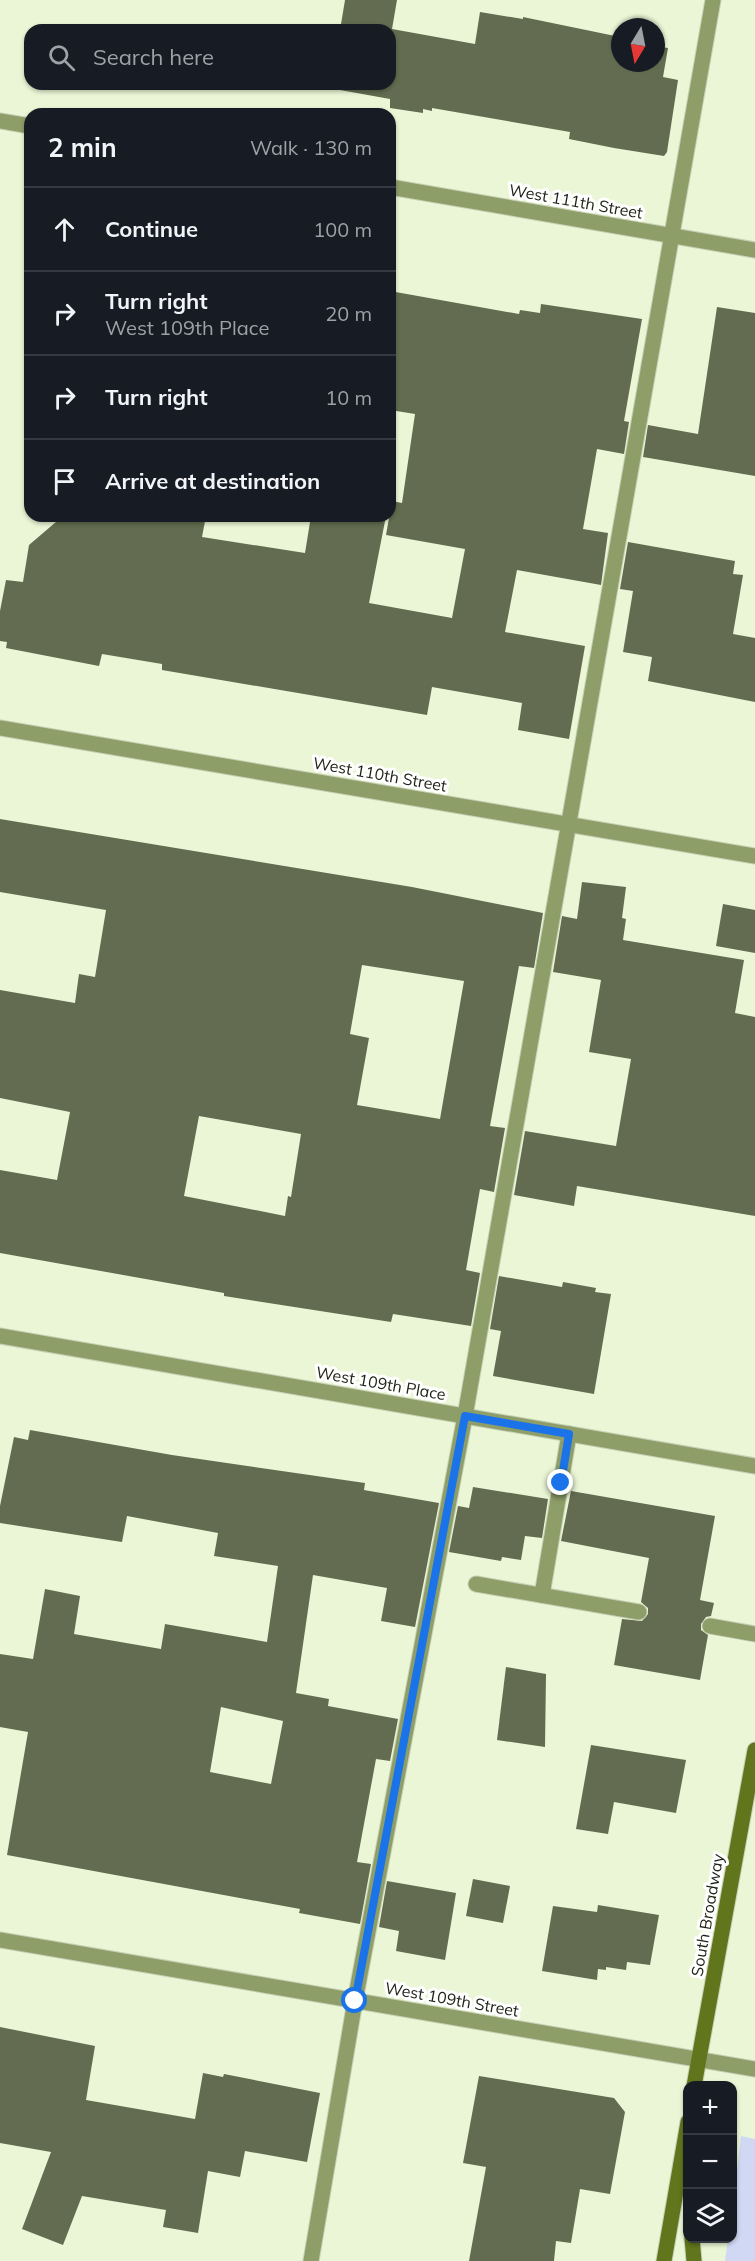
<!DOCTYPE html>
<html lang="en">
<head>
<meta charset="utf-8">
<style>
  :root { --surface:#171b24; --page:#242831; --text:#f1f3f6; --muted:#9ea1a6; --line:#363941 }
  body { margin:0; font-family:Mulish,sans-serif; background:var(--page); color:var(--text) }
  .controls { position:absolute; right:18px; bottom:18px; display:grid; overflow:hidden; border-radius:12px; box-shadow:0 2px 4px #0004 }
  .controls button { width:54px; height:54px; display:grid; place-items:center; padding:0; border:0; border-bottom:2px solid var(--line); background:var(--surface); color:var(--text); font:30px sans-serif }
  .compass { position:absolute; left:611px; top:18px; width:54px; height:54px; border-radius:50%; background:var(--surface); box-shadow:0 2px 4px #0004; rotate:190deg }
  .stop { position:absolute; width:18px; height:18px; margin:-14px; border:4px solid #1a73e8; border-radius:50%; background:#fff }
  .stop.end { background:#1a73e8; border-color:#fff; box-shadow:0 2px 6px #0008 }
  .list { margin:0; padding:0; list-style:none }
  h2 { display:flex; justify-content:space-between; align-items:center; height:78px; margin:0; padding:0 24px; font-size:26px }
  h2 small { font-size:20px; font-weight:400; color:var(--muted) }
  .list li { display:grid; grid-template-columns:39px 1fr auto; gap:18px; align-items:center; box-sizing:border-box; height:84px; padding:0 24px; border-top:2px solid var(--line) }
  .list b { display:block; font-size:22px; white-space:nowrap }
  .list p { margin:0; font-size:20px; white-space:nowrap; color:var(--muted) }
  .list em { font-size:20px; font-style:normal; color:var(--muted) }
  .icon { flex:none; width:33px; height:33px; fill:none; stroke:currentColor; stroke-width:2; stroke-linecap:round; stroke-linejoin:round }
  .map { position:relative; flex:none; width:755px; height:2261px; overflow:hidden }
  .search { position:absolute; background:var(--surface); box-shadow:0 2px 4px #0004; left:24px; top:24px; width:372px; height:66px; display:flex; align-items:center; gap:15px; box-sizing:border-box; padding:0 21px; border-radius:18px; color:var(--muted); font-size:22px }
  .panel { position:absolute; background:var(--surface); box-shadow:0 2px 4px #0004; left:24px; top:108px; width:372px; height:414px; border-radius:18px }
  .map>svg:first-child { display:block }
</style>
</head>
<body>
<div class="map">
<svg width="755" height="2261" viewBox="0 0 755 2261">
  <rect width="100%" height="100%" fill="#ebf6d6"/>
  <!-- green -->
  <path fill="#d0d8f3" d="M741,2136L755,2139V2261H725L728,2239L732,2238L733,2202Z"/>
  <!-- building -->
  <g fill="#636c50" fill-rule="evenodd">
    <path d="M345,0H397L392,29L475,44L480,12L523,19V17L620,37V63H656V46L668,48L663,77L678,80L667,152L664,156L614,148L569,139L570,132L432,108V111L423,109V113L390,108V99L329,88L330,84H390V30H340Z"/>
    <path d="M390,291L519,314L520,310L540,313L541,304L642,319L624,421L629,422L624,454L597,449L583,529L608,533L601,585L517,570L505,632L585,646L569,739L518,730L522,703L432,687L427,715L162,670V664L102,654L99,666L6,648L7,642L0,641V611L6,580L23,582L29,545L63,516H206L202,537L305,553L311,516H386L369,603L452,618L465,549L386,535L392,501L402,503L415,414L390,410Z"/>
    <path d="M717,307L755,313V476L643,457L648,425L698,434Z"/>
    <path d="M628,542L735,561L733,574L743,575L733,634L755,638V702L648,681L652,657L623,652L633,591L620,589Z"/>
    <path d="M0,819L412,887L543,913L534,968L519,966L490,1126L505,1128L494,1192L480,1189L466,1270L480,1273L471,1326L393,1314L391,1322L224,1296V1293L0,1253V1170L57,1180L70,1112L0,1098V990L75,1003L79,974L95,977L106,910L0,892ZM362,965L464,981L440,1119L357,1105L369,1038L350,1034ZM199,1116L301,1134L291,1197L288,1196L285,1216L184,1196Z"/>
    <path d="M582,882L626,887L622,918L626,919L623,940L744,960L735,1013L755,1017V1216L577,1186L574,1206L514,1195L525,1131L616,1146L631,1059L589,1052L601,980L553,972L562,916L577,919Z"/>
    <path d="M723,904L755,910V953L716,946Z"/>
    <path d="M499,1276L562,1287L563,1282L596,1288L595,1292L611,1294L594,1394L493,1376L501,1331L490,1329Z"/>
    <path d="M30,1430L172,1455L365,1483L364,1490L439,1503L415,1627L381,1621L387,1588L313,1575L296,1693L329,1699L328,1706L398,1719L390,1761L376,1759L357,1862L371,1864L360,1924L299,1913L300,1909L7,1855L28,1732L0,1727V1654L33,1659L45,1589L80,1596L74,1634L161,1649L165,1624L267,1642L278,1566L214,1556L218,1533L127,1516L122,1542L0,1523V1506L14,1437L28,1440ZM221,1707L283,1721L271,1784L210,1772Z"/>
    <path d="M473,1487L548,1499L542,1538L525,1536L521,1560L502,1557L501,1561L449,1552L458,1506L469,1508Z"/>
    <path d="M571,1491L715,1516L700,1600L714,1603L711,1616L706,1617L701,1624V1630L708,1635L700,1680L614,1665L622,1619L642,1621L648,1614V1608L641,1602L649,1558L561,1541Z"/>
    <path d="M506,1667L546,1674L545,1747L497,1740Z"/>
    <path d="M591,1745L686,1760L676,1813L614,1802L608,1834L576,1829Z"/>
    <path d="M473,1879L510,1886L503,1923L466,1916Z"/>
    <path d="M387,1881L456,1893L445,1960L396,1951L399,1931L379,1927Z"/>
    <path d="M598,1905L659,1915L650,1965L627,1962L626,1970L606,1967V1970L598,1969L597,1980L542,1971L553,1906L597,1912Z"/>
    <path d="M0,2027L95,2046L86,2100L195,2119L203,2073L223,2077L224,2074L320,2093L307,2162L245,2151L240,2177L208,2171L198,2233L163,2227L166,2210L82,2196L63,2245L22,2229L51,2152L0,2143Z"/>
    <path d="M479,2076L614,2098L625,2112L610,2194L580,2189L571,2243L556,2241L554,2261H469L486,2167L463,2163Z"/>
  </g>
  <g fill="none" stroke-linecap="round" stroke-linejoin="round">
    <defs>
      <g id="service">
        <path d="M476,1584L639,1612"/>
        <path d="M542,1595L569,1434"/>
        <path d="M710,1626L755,1634"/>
        <path d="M311,2261L355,2001L465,1416L713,0"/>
      </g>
      <g id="minor">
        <path d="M0,121L30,126"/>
        <path d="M390,187L755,250"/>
        <path d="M0,728L755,856"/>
        <path d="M0,1336L755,1466"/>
        <path d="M0,1940L755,2069"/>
      </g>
      <g id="secondary">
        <path d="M694,2086L755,1750"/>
        <path d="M692,2238L694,2261"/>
        <path d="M664,2261L688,2122"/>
      </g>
    </defs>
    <!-- service casing -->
    <use href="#service" stroke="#c6d0b4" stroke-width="17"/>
    <!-- minor casing -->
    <use href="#minor" stroke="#c6d0b4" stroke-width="17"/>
    <!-- secondary casing -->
    <use href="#secondary" stroke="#c6d0b4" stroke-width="17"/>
    <!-- service -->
    <use href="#service" stroke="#8e9e69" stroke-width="15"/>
    <!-- minor -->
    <use href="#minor" stroke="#8e9e69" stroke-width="15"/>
    <!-- secondary -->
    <use href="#secondary" stroke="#60751c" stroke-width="15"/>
  </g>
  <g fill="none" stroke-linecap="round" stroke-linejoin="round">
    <!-- route -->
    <path stroke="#1a73e8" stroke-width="8" d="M355,2001L465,1416L569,1434L561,1483"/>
  </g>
  <g text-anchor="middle" stroke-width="6" stroke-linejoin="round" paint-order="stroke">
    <!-- street labels -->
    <g font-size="16" fill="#202418" stroke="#fff">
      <text transform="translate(576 201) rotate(10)" y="6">West 111th Street</text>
      <text transform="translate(380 774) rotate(10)" y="6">West 110th Street</text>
      <text transform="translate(381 1383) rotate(10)" y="6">West 109th Place</text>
      <text transform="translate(707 1915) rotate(-80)" y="6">South Broadway</text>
      <text transform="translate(452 1999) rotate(10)" y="6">West 109th Street</text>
    </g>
  </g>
</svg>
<div class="controls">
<button>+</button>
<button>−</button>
<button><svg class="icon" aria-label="layers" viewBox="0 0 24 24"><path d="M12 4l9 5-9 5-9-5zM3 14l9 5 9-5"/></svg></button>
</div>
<svg class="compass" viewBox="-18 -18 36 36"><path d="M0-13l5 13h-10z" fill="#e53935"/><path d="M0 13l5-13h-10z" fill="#9ea1a6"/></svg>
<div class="stop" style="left:355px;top:2001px"></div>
<div class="stop end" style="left:561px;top:1483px"></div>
<div class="search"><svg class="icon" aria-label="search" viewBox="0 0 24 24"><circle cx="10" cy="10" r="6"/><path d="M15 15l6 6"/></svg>Search here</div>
<section class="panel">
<h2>2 min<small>Walk · 130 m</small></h2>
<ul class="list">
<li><svg class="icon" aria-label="ahead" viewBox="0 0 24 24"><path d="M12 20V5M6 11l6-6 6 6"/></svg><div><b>Continue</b></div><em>100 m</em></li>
<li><svg class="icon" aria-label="right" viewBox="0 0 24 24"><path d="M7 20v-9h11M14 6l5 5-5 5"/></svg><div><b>Turn right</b><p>West 109th Place</p></div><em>20 m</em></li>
<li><svg class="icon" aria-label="right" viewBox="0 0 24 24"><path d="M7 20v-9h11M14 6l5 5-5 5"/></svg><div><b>Turn right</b></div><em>10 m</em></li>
<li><svg class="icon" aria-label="arrive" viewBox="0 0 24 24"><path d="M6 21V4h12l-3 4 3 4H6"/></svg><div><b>Arrive at destination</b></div></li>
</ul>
</section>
</div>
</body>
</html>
